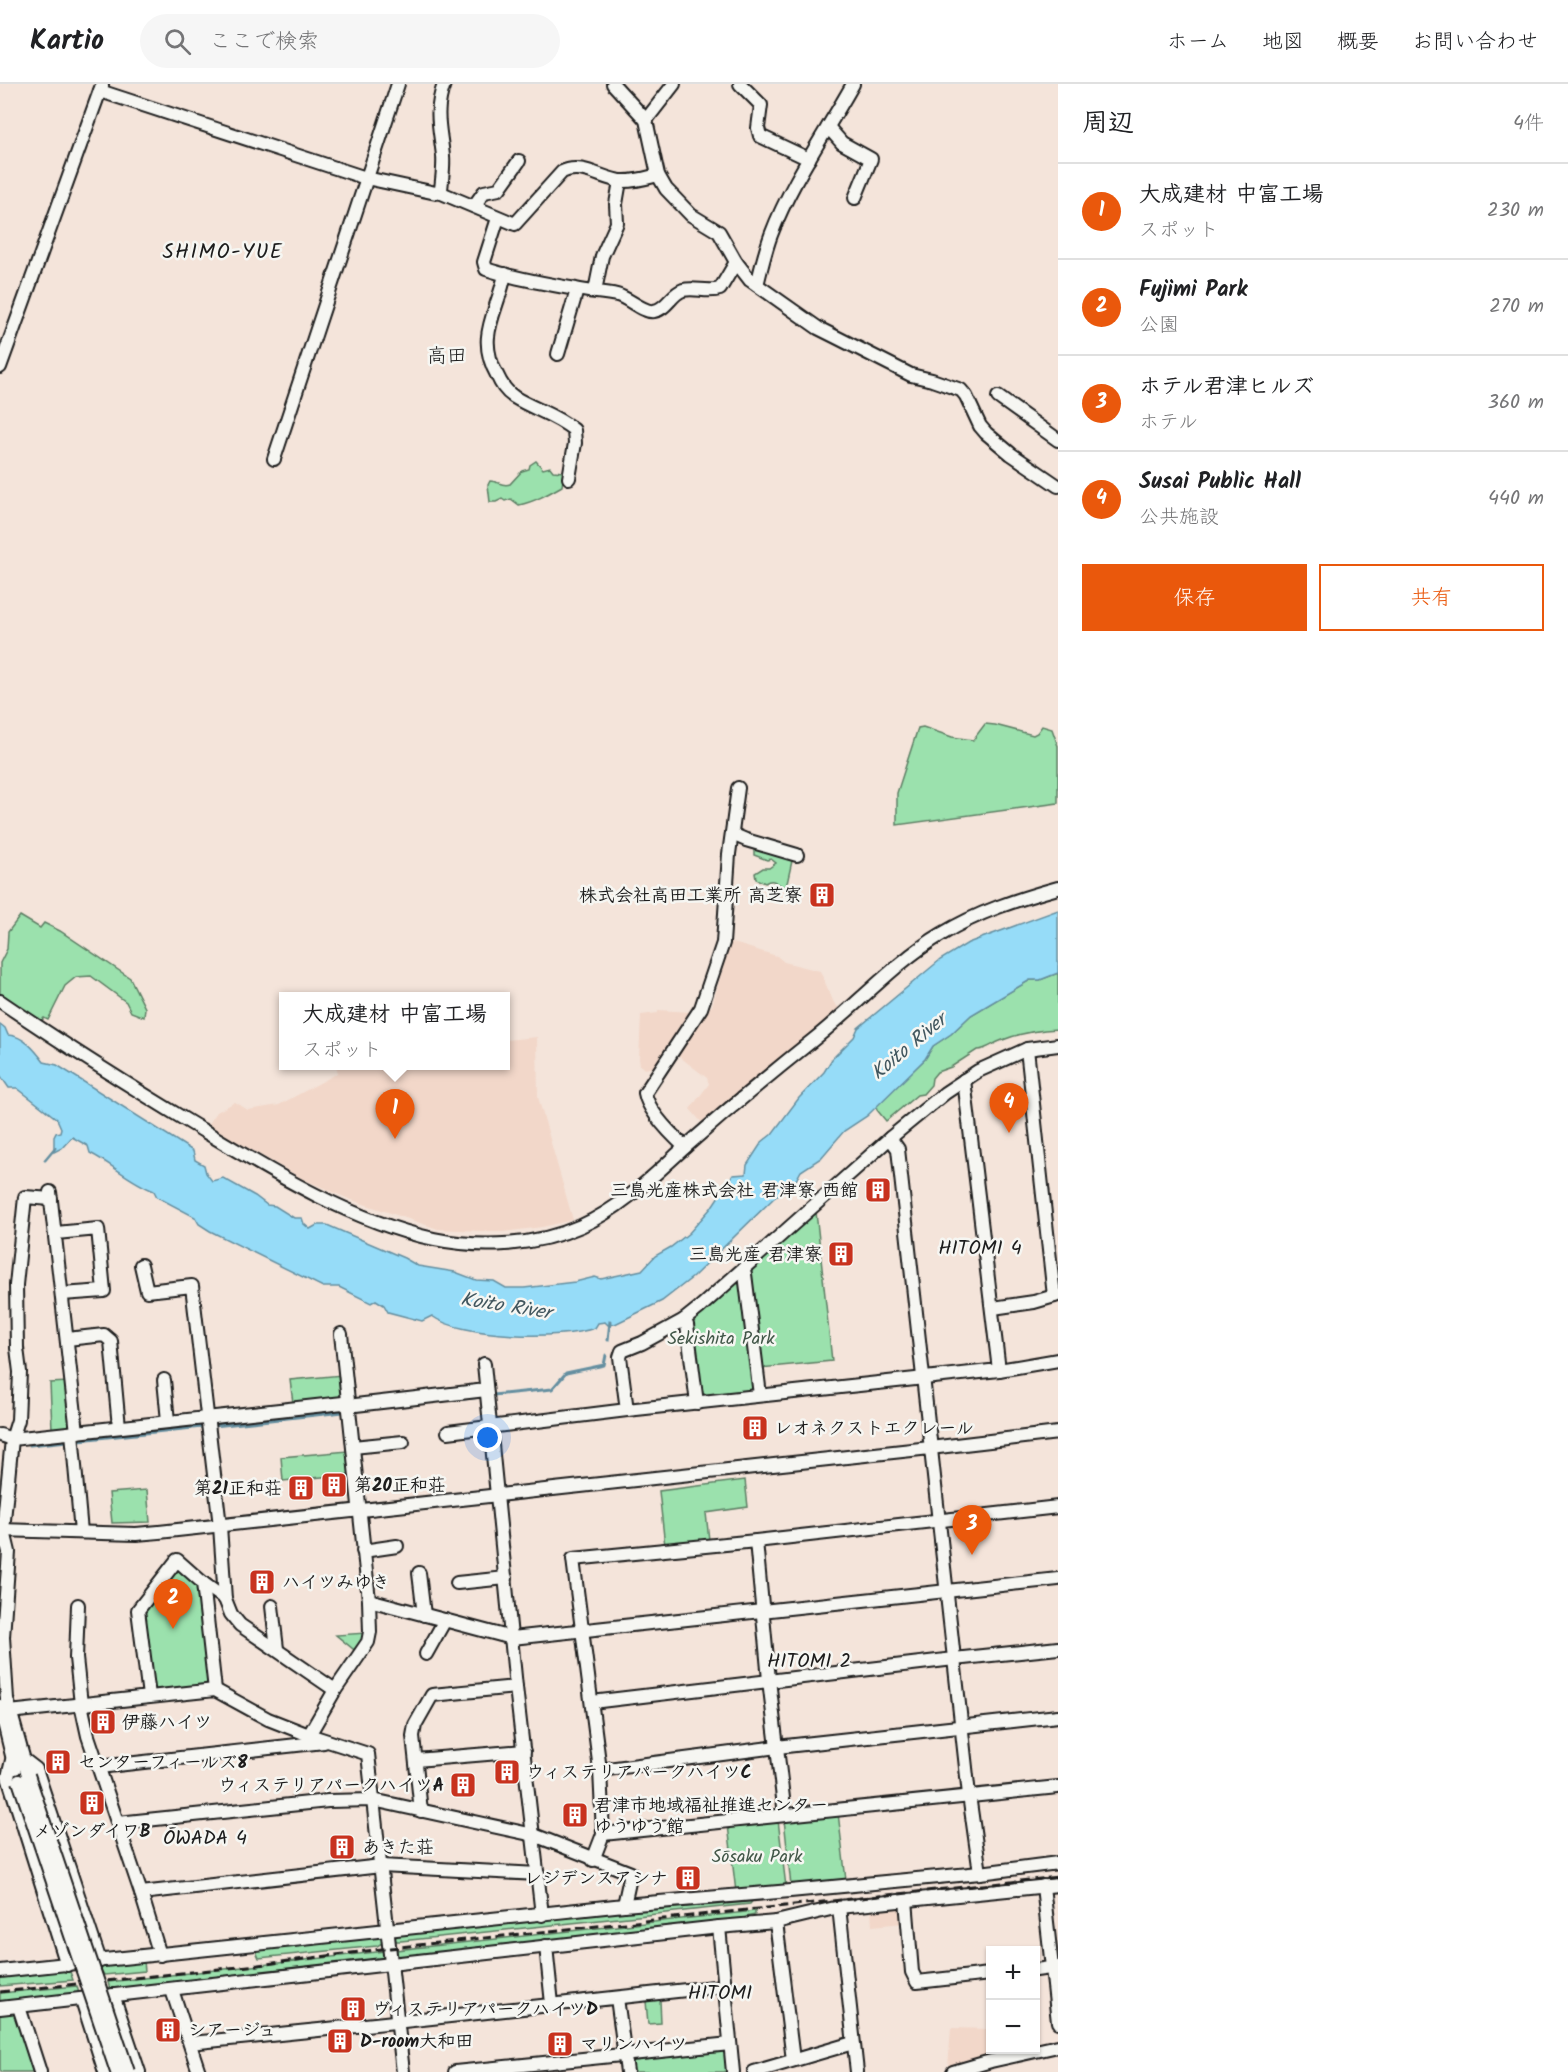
<!DOCTYPE html>
<html lang="ja">
<head>
<meta charset="utf-8">
<style>
  :root { --surface:#fff; --page:#f6f6f6; --text:#202124; --muted:#757577; --line:#e0e0e0; --accent:#ea580c }
  body { margin:0; font-family:Kalam,"Klee One",sans-serif; background:var(--page); color:var(--text) }
  .controls { position:absolute; right:18px; bottom:18px; display:grid; overflow:hidden; border-radius:0px; box-shadow:0 2px 4px #0004 }
  .controls button { width:54px; height:54px; display:grid; place-items:center; padding:0; border:0; border-bottom:2px solid var(--line); background:var(--surface); color:var(--text); font:30px sans-serif }
  .you { position:absolute; left:488px; top:1354px; width:21px; height:21px; margin:-15px; border:4px solid #fff; border-radius:50%; background:#1a73e8; box-shadow:0 0 0 9px #1a73e833 }
  .badge { display:grid; place-items:center; width:39px; height:39px; border-radius:50%; background:var(--accent); color:#fff; font-size:20px; font-weight:700 }
  .pin { position:absolute; translate:-50% -50px; filter:drop-shadow(0 2px 3px #0008) }
  .pin::after { content:''; position:absolute; top:32px; width:21px; height:18px; background:inherit; clip-path:polygon(0 0,100% 0,50% 100%) }
  .popup { position:absolute; left:279px; top:908px; width:231px; height:78px; box-sizing:border-box; display:grid; place-content:center; border-radius:0px; background:var(--surface); filter:drop-shadow(0 2px 4px #0005); font-size:20px; white-space:nowrap; color:var(--muted) }
  .popup b { font-size:22px; color:var(--text) }
  .popup::after { content:''; position:absolute; left:50%; top:100%; margin-left:-12px; border:12px solid transparent; border-top-color:var(--surface) }
  .list { margin:0; padding:0; list-style:none }
  h2 { display:flex; justify-content:space-between; align-items:center; height:78px; margin:0; padding:0 24px; font-size:26px }
  h2 small { font-size:20px; font-weight:400; color:var(--muted) }
  .list li { display:grid; grid-template-columns:39px 1fr auto; gap:18px; align-items:center; box-sizing:border-box; height:96px; padding:0 24px; border-top:2px solid var(--line) }
  .list b { display:block; font-size:22px; white-space:nowrap }
  .list p { margin:0; font-size:20px; white-space:nowrap; color:var(--muted) }
  .list em { font-size:20px; font-style:normal; color:var(--muted) }
  .actions { display:flex; gap:12px; padding:18px 24px }
  .actions a { flex:1; padding:14px 0; border:2px solid var(--accent); border-radius:0px; text-align:center; font-size:21px; color:var(--accent) }
  .actions .main { background:var(--accent); color:#fff }
  .icon { flex:none; width:33px; height:33px; fill:none; stroke:currentColor; stroke-width:2; stroke-linecap:round; stroke-linejoin:round }
  .map { position:relative; flex:none; width:1058px; height:1988px; overflow:hidden }
  header { display:flex; align-items:center; gap:36px; box-sizing:border-box; height:84px; padding:0 30px; background:var(--surface); border-bottom:2px solid var(--line) }
  header strong { font-size:28px }
  nav { display:flex; gap:33px; margin-inline-start:auto; font-size:21px }
  .search { width:420px; height:54px; background:var(--page); display:flex; align-items:center; gap:15px; box-sizing:border-box; padding:0 21px; border-radius:33px; color:var(--muted); font-size:22px }
  main { display:flex }
  aside { flex:1; background:var(--surface) }
  .map>svg:first-child { display:block }
</style>
</head>
<body>
<header>
<strong>Kartio</strong>
<div class="search"><svg class="icon" aria-label="search" viewBox="0 0 24 24"><circle cx="10" cy="10" r="6"/><path d="M15 15l6 6"/></svg>ここで検索</div>
<nav><a>ホーム</a><a>地図</a><a>概要</a><a>お問い合わせ</a></nav>
</header>
<main>
<div class="map">
<svg width="1058" height="1988" viewBox="0 0 1058 1988">
  <rect width="100%" height="100%" fill="#f4e4da"/>
  <filter id="ink" filterUnits="userSpaceOnUse"><feTurbulence type="fractalNoise" baseFrequency=".0167" numOctaves="2"/><feDisplacementMap in="SourceGraphic" scale="12" xChannelSelector="R" yChannelSelector="G"/><feConvolveMatrix kernelMatrix="1 2 1 2 8 2 1 2 1" color-interpolation-filters="sRGB"/></filter>
  <g filter="url(#ink)">
    <!-- built -->
    <g fill="#f2d7c9">
      <path d="M730,858L777,872L784,878L820,887L834,919L842,927L704,1041L690,1025L709,1000L707,994L676,970L703,927L712,922Z"/>
      <path d="M658,926L691,928L655,983L644,985L640,981L639,975L641,931L658,929Z"/>
      <path d="M537,953L538,1013L573,1136L542,1143L503,1148L438,1145L349,1115L303,1095L208,1041L217,1028L235,1018L248,1026L279,1021L338,989L336,982H506V956Z"/>
      <path d="M898,1822L904,1827V1839L872,1842L871,1825Z"/>
      <path d="M951,1944L990,1945L988,1975L948,1984Z"/>
    </g>
    <!-- green -->
    <g fill="#9be1ad" stroke="#5c7e64" stroke-width="1.5">
      <path d="M536,377L543,385L550,383L553,387L564,388L562,402C548,410 534,418 519,421L511,415L505,417L502,415L496,418H490L488,401L490,397C498,397 502,403 510,400L522,387L529,385L530,381Z"/>
      <path d="M985,640L995,641L1033,651L1037,649L1042,642L1052,645L1058,662V719L897,741V709L918,644L923,643L952,653L973,656Z"/>
      <path d="M754,764L789,772L792,777L786,804C777,801 775,793 765,799L756,795L755,789L763,784H769L776,779L771,775L767,776L754,771Z"/>
      <path d="M20,832L40,844L44,839L60,847L130,894L145,924L144,933L131,928L126,918L91,892L76,893L65,902L48,936L44,934L40,938L0,912V879L7,865L8,848Z"/>
      <path d="M1058,889V945C1039,946 1017,950 1000,957C992,960 986,966 977,966L951,983L937,988L932,994L931,1001L923,1010L917,1011L886,1037L877,1026L876,1022L925,975L933,962L951,950L971,931L1030,896H1040Z"/>
      <path d="M816,1128L832,1277L760,1284L749,1189L751,1185Z"/>
      <path d="M740,1194L755,1305L753,1307L700,1313L691,1235Z"/>
      <path d="M342,1291L343,1314L293,1319L290,1296Z"/>
      <path d="M68,1298L72,1340L70,1343L52,1345L50,1299Z"/>
      <path d="M348,1367L351,1390L283,1397L281,1373Z"/>
      <path d="M745,1396L748,1423L706,1429L709,1456L665,1462L659,1407Z"/>
      <path d="M147,1406L150,1438L112,1439L109,1409Z"/>
      <path d="M178,1485L196,1500L199,1506L209,1600L156,1607L151,1603L143,1526Z"/>
      <path d="M366,1549L358,1569L336,1551Z"/>
      <path d="M838,1729L846,1796L791,1802L784,1735Z"/>
      <path d="M778,1736L786,1803L736,1808L728,1741Z"/>
      <path d="M753,1816L750,1820L401,1857H396L395,1854L397,1851L624,1825Z"/>
      <path d="M755,1827V1831L746,1833L745,1836L399,1875L396,1866Z"/>
      <path d="M383,1852L384,1858L377,1862L259,1874L255,1865Z"/>
      <path d="M385,1867L386,1874L383,1876L110,1906L108,1898Z"/>
      <path d="M144,1877L145,1887L104,1891L101,1886L103,1881Z"/>
      <path d="M69,1885L73,1896L0,1902V1891Z"/>
      <path d="M77,1902L79,1910L0,1918V1909Z"/>
      <path d="M660,1916L661,1939L648,1940L646,1917Z"/>
      <path d="M0,1927L15,1928L37,1988H0Z"/>
      <path d="M727,1965L728,1988H631L630,1975Z"/>
    </g>
    <!-- water -->
    <path fill="#96dcf8" stroke="#658fa0" stroke-width="1.5" d="M1058,826V889L1040,896H1030L971,931L951,950L933,962L925,975L867,1032L844,1047L821,1074L801,1087L796,1096L775,1113L693,1193L662,1217L615,1240L608,1241L605,1238L598,1239L595,1244C561,1256 461,1254 432,1232L422,1237L388,1228L384,1221L376,1216L371,1219L339,1203H323L210,1147L199,1140L195,1133L157,1113L154,1107C130,1098 112,1080 90,1069L88,1062L72,1053L62,1064L54,1068V1053L56,1049L60,1048L61,1044L57,1035L17,1004H9L0,991V940L5,944L8,951C24,952 35,966 44,978L57,981L193,1067L195,1076L204,1081L206,1089L212,1097L223,1094L255,1112L267,1121L275,1122L294,1134H302L304,1140L310,1145L317,1141H327L404,1174L418,1182L455,1188L476,1196L494,1197L506,1204H524L575,1198L595,1193L601,1195L642,1186L655,1172L671,1163L689,1149L711,1124L733,1091L746,1090L747,1081L762,1058L772,1050L799,1014L824,988L832,975L854,953L858,944L940,876L968,859Z"/>
    <g fill="none" stroke-linecap="round" stroke-linejoin="round">
      <!-- stream -->
      <g stroke="#658fa0" stroke-width="3">
        <path d="M45,1076L55,1064"/>
        <path d="M608,1256L610,1237"/>
        <path d="M493,1311L552,1305L566,1289L604,1281L606,1271"/>
        <path d="M455,1316L481,1313"/>
        <path d="M214,1342L343,1328"/>
        <path d="M79,1356L202,1343"/>
        <path d="M30,1361L67,1357"/>
      </g>
      <defs>
        <g id="minor">
          <path d="M613,0L646,36L658,91L666,105L691,131L719,148L736,178L750,196L818,244L836,253L911,291L932,296L961,306L966,312L980,342L986,349L1011,370L1058,402"/>
          <path d="M740,0L761,21L758,44L760,52L809,75"/>
          <path d="M100,7L366,94L436,109L441,106C442,94 444,83 443,72C440,43 434,29 444,0"/>
          <path d="M646,36L674,0"/>
          <path d="M828,43L842,59L871,75L855,114"/>
          <path d="M439,108L515,140L562,88C581,78 602,95 621,97C634,98 646,94 658,91"/>
          <path d="M474,122L484,108L499,105L519,77"/>
          <path d="M498,134L484,178L486,185C513,194 547,200 576,205C589,208 603,208 617,211C629,214 643,229 654,227C667,225 671,210 683,206C695,203 708,209 720,205L736,178"/>
          <path d="M505,190C498,228 475,252 497,291C501,300 505,307 514,313C533,325 556,331 574,346L575,359L569,394"/>
          <path d="M757,201C761,185 765,167 771,151C791,98 825,50 853,0"/>
          <path d="M595,207L602,172L617,139L616,120L620,97"/>
          <path d="M558,270L577,206"/>
          <path d="M0,283L102,1"/>
          <path d="M998,313L1058,356"/>
          <path d="M274,375L398,0"/>
          <path d="M732,750L746,756L797,771"/>
          <path d="M0,917C63,960 128,1001 194,1041C267,1085 350,1137 434,1155C482,1165 536,1162 581,1142C621,1124 652,1093 684,1064C726,1027 769,991 813,956C855,923 896,877 942,850C978,828 1018,815 1058,804"/>
          <path d="M1027,965L1054,1212"/>
          <path d="M964,996L999,1286"/>
          <path d="M890,1054L898,1065L969,1711L980,1789"/>
          <path d="M685,1063C672,1051 648,1027 645,1009L701,924L723,859L729,770L738,704"/>
          <path d="M50,1108L77,1348"/>
          <path d="M56,1149L98,1145L104,1207L62,1210"/>
          <path d="M141,1181L147,1207L192,1202L220,1442L225,1515"/>
          <path d="M743,1186L745,1190L760,1311"/>
          <path d="M993,1224L1034,1218L1058,1211"/>
          <path d="M684,1236L687,1241L697,1319"/>
          <path d="M67,1255L104,1251L111,1257L119,1343"/>
          <path d="M484,1280L516,1603L542,1831"/>
          <path d="M164,1296L168,1337"/>
          <path d="M627,1326L620,1273L622,1267L642,1259L684,1236L699,1224L890,1054L945,1009L978,987L1027,965L1058,961"/>
          <path d="M448,1348L627,1326L999,1286L1058,1276"/>
          <path d="M72,1349L81,1448"/>
          <path d="M0,1351L12,1355L343,1319L347,1322L486,1306"/>
          <path d="M353,1363L403,1358"/>
          <path d="M0,1446L136,1450L159,1448L930,1364L1058,1349"/>
          <path d="M4,1447L9,1468L3,1553L7,1615L28,1691"/>
          <path d="M756,1457L769,1596L785,1731"/>
          <path d="M0,1458L3,1446L12,1355L18,1336L20,1288L17,1264L16,1201L25,1113L51,1115"/>
          <path d="M363,1467L397,1462"/>
          <path d="M419,1489L424,1531"/>
          <path d="M203,1499L215,1606"/>
          <path d="M457,1499L506,1494"/>
          <path d="M369,1516L512,1554L1058,1495"/>
          <path d="M78,1521L76,1574L81,1620L88,1652L141,1809L160,1871"/>
          <path d="M272,1522L277,1565"/>
          <path d="M426,1570L445,1536"/>
          <path d="M149,1612L138,1526L177,1476L203,1499L225,1515L231,1530L240,1541L335,1606"/>
          <path d="M592,1618L954,1575L1058,1564"/>
          <path d="M0,1622L15,1684"/>
          <path d="M0,1629L215,1606L268,1635L309,1651L368,1670L403,1988"/>
          <path d="M309,1651L335,1606L368,1558L370,1548L369,1516L341,1250"/>
          <path d="M23,1675L36,1685L100,1877"/>
          <path d="M12,1676L8,1693L67,1881"/>
          <path d="M416,1676L524,1667"/>
          <path d="M99,1683L324,1658"/>
          <path d="M600,1686L777,1663L1058,1632"/>
          <path d="M421,1727L413,1652L415,1641L432,1611L516,1603"/>
          <path d="M118,1739L328,1717L373,1716L534,1751L631,1789L624,1821"/>
          <path d="M603,1750L1058,1703"/>
          <path d="M593,1776L603,1750L600,1686L573,1475L756,1457L1058,1423"/>
          <path d="M1043,1802L1058,1938"/>
          <path d="M141,1809L381,1782L538,1790"/>
          <path d="M906,1816L912,1888L917,1898L990,1890"/>
          <path d="M839,1823L857,1988"/>
          <path d="M776,1838L793,1976"/>
          <path d="M719,1843L733,1988"/>
          <path d="M546,1862L552,1920"/>
          <path d="M1036,1886L1057,1883"/>
          <path d="M0,1887L624,1821L790,1807L980,1789L1058,1779"/>
          <path d="M172,1906L199,1988"/>
          <path d="M113,1911L139,1988"/>
          <path d="M617,1914L627,1988"/>
          <path d="M82,1916L105,1988"/>
          <path d="M19,1923L40,1988"/>
          <path d="M0,1924L719,1843L776,1838L839,1823L1058,1801"/>
          <path d="M190,1959C368,1942 546,1921 723,1902"/>
          <path d="M455,1988L730,1960"/>
          <path d="M754,1988L853,1959"/>
          <path d="M953,1988L991,1977L1058,1962"/>
        </g>
      </defs>
      <!-- minor casing -->
      <use href="#minor" stroke="#1c1c1c" stroke-width="16"/>
      <!-- minor -->
      <use href="#minor" stroke="#f6f6f2" stroke-width="12"/>
      <!-- rail -->
      <path stroke="#1c1c1c" stroke-width="3" stroke-dasharray="9 4.5" stroke-linecap="butt" d="M0,1908L258,1881L390,1864L1058,1793"/>
      <defs>
        <g id="minor-bridge">
          <path d="M28,1691L128,1988"/>
          <path d="M19,1697L117,1988"/>
        </g>
      </defs>
      <!-- minor-bridge casing -->
      <use href="#minor-bridge" stroke="#1c1c1c" stroke-width="16" stroke-linecap="butt"/>
      <!-- minor-bridge -->
      <use href="#minor-bridge" stroke="#f6f6f2" stroke-width="12"/>
    </g>
  </g>
  <!-- icons -->
  <defs>
    <symbol id="building-square" viewBox="-11 -11 22 22"><rect x="-9" y="-9" width="18" height="18" rx="4" fill="#c8321e" stroke="#f6f6f2"/><path d="M-4-6H4V6H1V3H-1V6H-4ZM-2.5-4.3h1.7v1.8h-1.7ZM.8-4.3h1.7v1.8H.8ZM-2.5-1h1.7V.8h-1.7ZM.8-1h1.7V.8H.8Z" fill="#fff"/></symbol>
  </defs>
  <g fill-rule="evenodd">
    <use href="#building-square" x="807" y="796" width="30" height="30"/>
    <use href="#building-square" x="863" y="1091" width="30" height="30"/>
    <use href="#building-square" x="826" y="1155" width="30" height="30"/>
    <use href="#building-square" x="740" y="1329" width="30" height="30"/>
    <use href="#building-square" x="319" y="1386" width="30" height="30"/>
    <use href="#building-square" x="286" y="1389" width="30" height="30"/>
    <use href="#building-square" x="247" y="1483" width="30" height="30"/>
    <use href="#building-square" x="88" y="1623" width="30" height="30"/>
    <use href="#building-square" x="43" y="1663" width="30" height="30"/>
    <use href="#building-square" x="492" y="1673" width="30" height="30"/>
    <use href="#building-square" x="448" y="1686" width="30" height="30"/>
    <use href="#building-square" x="77" y="1704" width="30" height="30"/>
    <use href="#building-square" x="560" y="1716" width="30" height="30"/>
    <use href="#building-square" x="327" y="1748" width="30" height="30"/>
    <use href="#building-square" x="673" y="1779" width="30" height="30"/>
    <use href="#building-square" x="338" y="1910" width="30" height="30"/>
    <use href="#building-square" x="153" y="1931" width="30" height="30"/>
    <use href="#building-square" x="325" y="1942" width="30" height="30"/>
    <use href="#building-square" x="545" y="1945" width="30" height="30"/>
  </g>
  <g text-anchor="middle" stroke-width="5" stroke-linejoin="round" paint-order="stroke">
    <!-- poi labels -->
    <g font-size="18" font-weight="bold" fill="#1c1c1c" stroke="#f6f6f2" text-anchor="start">
      <text x="802" y="817" text-anchor="end">株式会社高田工業所 高芝寮</text>
      <text x="858" y="1112" text-anchor="end">三島光産株式会社 君津寮 西館</text>
      <text x="822" y="1176" text-anchor="end">三島光産 君津寮</text>
      <text x="774" y="1350">レオネクストエクレール</text>
      <text x="354" y="1407">第20正和荘</text>
      <text x="282" y="1410" text-anchor="end">第21正和荘</text>
      <text x="282" y="1504">ハイツみゆき</text>
      <text x="122" y="1644">伊藤ハイツ</text>
      <text x="78" y="1684">センターフィールズ8</text>
      <text x="526" y="1694">ウィステリアパークハイツC</text>
      <text x="444" y="1707" text-anchor="end">ウィステリアパークハイツA</text>
      <text x="594" y="1727">君津市地域福祉推進センター<tspan x="594" dy="21">ゆうゆう館</tspan></text>
      <text x="92" y="1753" text-anchor="middle">メゾンダイワB</text>
      <text x="362" y="1769">あきた荘</text>
      <text x="668" y="1800" text-anchor="end">レジデンスアシナ</text>
      <text x="372" y="1931">ヴィステリアパークハイツD</text>
      <text x="188" y="1952">シアージュ</text>
      <text x="360" y="1963">D-room大和田</text>
      <text x="580" y="1966">マリンハイツ</text>
    </g>
    <!-- park labels -->
    <g font-size="18" fill="#425748" stroke="#f6f6f2">
      <text x="721" y="1260">Sekishita Park</text>
      <text x="757" y="1778">Sōsaku Park</text>
    </g>
    <!-- neighbourhood labels -->
    <g font-size="20" fill="#1c1c1c" stroke="#f6f6f2">
      <text x="447" y="278">高田</text>
      <text x="980" y="1170">HITOMI 4</text>
      <text x="809" y="1583">HITOMI 2</text>
      <text x="205" y="1760">ŌWADA 4</text>
      <text x="720" y="1915">HITOMI</text>
    </g>
    <!-- water labels -->
    <g font-size="20" font-style="italic" fill="#41565e" stroke="#f6f6f2">
      <text transform="translate(908 962) rotate(-40)" y="7">Koito River</text>
      <text transform="translate(506 1221) rotate(9)" y="7">Koito River</text>
    </g>
    <!-- quarter labels -->
    <g font-size="21" letter-spacing="1.5" fill="#1c1c1c" stroke="#f6f6f2">
      <text x="223" y="174">SHIMO-YUE</text>
    </g>
  </g>
</svg>
<div class="controls">
<button>+</button>
<button>−</button>
</div>
<div class="you"></div>
<div class="pin badge" style="left:395px;top:1055px">1</div>
<div class="popup"><b>大成建材 中富工場</b>スポット</div>
<div class="pin badge" style="left:173px;top:1545px">2</div>
<div class="pin badge" style="left:972px;top:1471px">3</div>
<div class="pin badge" style="left:1009px;top:1049px">4</div>
</div>
<aside>
<h2>周辺<small>4件</small></h2>
<ul class="list">
<li><span class="badge">1</span><div><b>大成建材 中富工場</b><p>スポット</p></div><em>230 m</em></li>
<li><span class="badge">2</span><div><b>Fujimi Park</b><p>公園</p></div><em>270 m</em></li>
<li><span class="badge">3</span><div><b>ホテル君津ヒルズ</b><p>ホテル</p></div><em>360 m</em></li>
<li><span class="badge">4</span><div><b>Susai Public Hall</b><p>公共施設</p></div><em>440 m</em></li>
</ul>
<div class="actions"><a class="main">保存</a><a>共有</a></div>
</aside>
</main>
</body>
</html>
